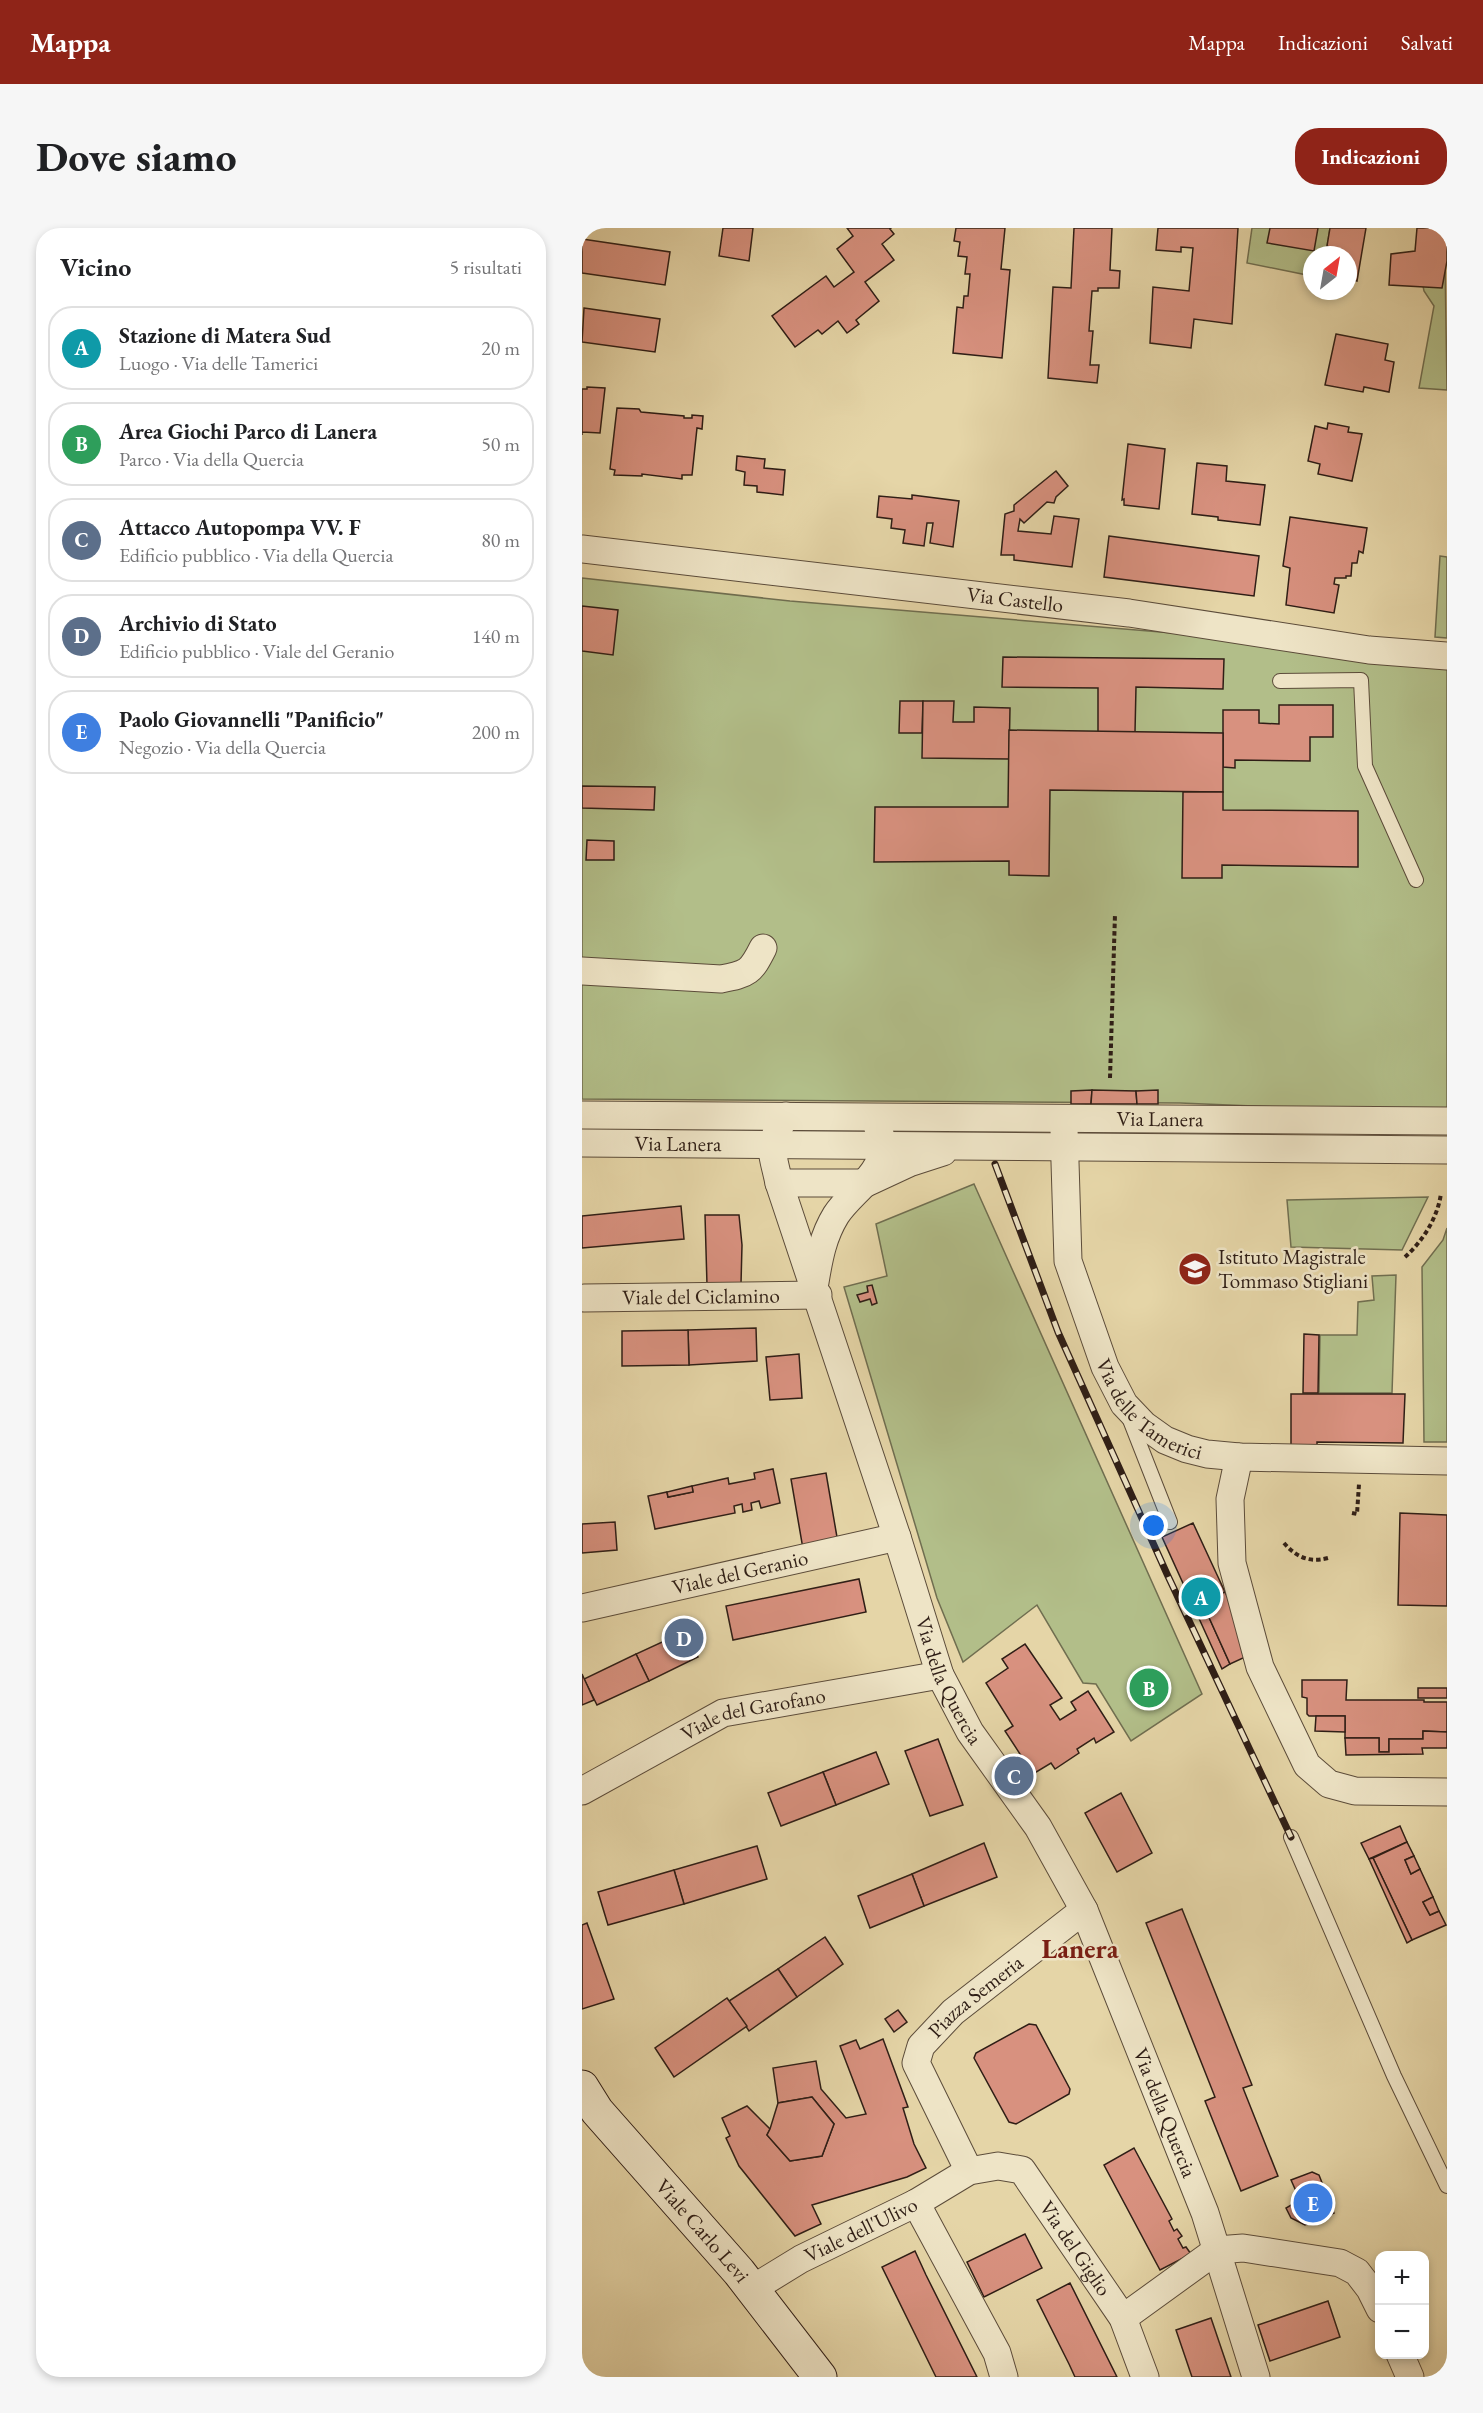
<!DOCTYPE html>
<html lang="it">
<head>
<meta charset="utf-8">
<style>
  :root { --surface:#fff; --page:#f6f6f6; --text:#202124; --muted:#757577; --line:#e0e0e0; --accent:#8f2418 }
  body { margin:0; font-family:"EB Garamond",serif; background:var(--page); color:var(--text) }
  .controls { position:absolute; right:18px; bottom:18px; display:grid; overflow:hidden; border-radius:12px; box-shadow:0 3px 9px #0003 }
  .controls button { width:54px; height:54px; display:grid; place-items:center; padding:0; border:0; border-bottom:2px solid var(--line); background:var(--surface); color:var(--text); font:30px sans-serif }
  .compass { position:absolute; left:721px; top:18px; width:54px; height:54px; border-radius:50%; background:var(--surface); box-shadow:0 3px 9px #0003; rotate:31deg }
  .you { position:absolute; left:572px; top:1298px; width:21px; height:21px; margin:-15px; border:4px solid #fff; border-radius:50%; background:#1a73e8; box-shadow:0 0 0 9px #1a73e833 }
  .badge { display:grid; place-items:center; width:39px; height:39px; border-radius:50%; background:var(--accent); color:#fff; font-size:20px; font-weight:700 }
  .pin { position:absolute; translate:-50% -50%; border:3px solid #fff; box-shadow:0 2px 6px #0006 }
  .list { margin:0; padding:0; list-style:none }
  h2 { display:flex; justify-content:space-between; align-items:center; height:78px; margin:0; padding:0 24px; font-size:26px }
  h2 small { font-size:20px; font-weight:400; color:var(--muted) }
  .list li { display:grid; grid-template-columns:39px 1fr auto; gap:18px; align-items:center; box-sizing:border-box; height:84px; margin:0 12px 12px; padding:0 12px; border:2px solid var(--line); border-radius:24px }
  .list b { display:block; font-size:22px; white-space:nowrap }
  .list p { margin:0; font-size:20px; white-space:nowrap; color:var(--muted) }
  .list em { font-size:20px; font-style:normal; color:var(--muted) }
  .map { position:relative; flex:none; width:865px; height:2149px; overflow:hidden; border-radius:24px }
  header { display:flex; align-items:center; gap:36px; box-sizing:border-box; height:84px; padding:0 30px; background:var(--accent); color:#fff }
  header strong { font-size:28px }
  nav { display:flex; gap:33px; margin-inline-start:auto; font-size:21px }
  .intro { display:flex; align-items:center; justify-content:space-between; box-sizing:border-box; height:144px; padding:0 36px }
  h1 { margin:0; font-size:42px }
  .button { padding:15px 27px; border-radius:24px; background:var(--accent); color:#fff; font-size:21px; font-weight:700 }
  main { display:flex; gap:36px; padding:0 36px }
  aside { flex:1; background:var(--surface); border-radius:24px; box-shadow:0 3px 9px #0003 }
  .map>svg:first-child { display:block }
</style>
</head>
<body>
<header>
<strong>Mappa</strong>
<nav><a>Mappa</a><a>Indicazioni</a><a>Salvati</a></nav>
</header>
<div class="intro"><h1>Dove siamo</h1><a class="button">Indicazioni</a></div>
<main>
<aside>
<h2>Vicino<small>5 risultati</small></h2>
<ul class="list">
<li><span class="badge" style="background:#0f9aa8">A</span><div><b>Stazione di Matera Sud</b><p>Luogo · Via delle Tamerici</p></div><em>20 m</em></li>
<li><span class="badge" style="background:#2e9e5b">B</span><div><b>Area Giochi Parco di Lanera</b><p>Parco · Via della Quercia</p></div><em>50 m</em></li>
<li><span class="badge" style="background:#5c6f8a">C</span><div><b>Attacco Autopompa VV. F</b><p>Edificio pubblico · Via della Quercia</p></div><em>80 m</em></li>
<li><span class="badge" style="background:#5c6f8a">D</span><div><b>Archivio di Stato</b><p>Edificio pubblico · Viale del Geranio</p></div><em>140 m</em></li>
<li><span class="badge" style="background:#3f7fe0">E</span><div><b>Paolo Giovannelli &quot;Panificio&quot;</b><p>Negozio · Via della Quercia</p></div><em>200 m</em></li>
</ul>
</aside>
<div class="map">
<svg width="865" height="2149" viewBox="0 0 865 2149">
  <rect width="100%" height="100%" fill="#e5d5a7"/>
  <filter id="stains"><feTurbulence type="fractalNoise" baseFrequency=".00333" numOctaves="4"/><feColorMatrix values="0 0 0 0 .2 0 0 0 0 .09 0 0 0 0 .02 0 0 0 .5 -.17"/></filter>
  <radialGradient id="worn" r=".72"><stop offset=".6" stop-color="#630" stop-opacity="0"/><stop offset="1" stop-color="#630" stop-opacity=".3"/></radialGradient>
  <!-- green -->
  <g fill="#b2be89" stroke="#706e50" stroke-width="1.5">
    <path d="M670,0H748L745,18L755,23V27H730V48L665,35Z"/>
    <path d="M863,33L865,162L837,160L852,78L842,63L841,58L860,59Z"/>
    <path d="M858,328L865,329V410L853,409Z"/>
    <path d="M0,350L208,373L865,428V886L598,875L0,871Z"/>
    <path d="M392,956L620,1466L549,1513L514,1456L501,1455L455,1377L381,1434L355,1370L262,1059L305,1048L294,996Z"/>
    <path d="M846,969L820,1022L709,1019L705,972Z"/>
    <path d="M865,1000V1214H842L840,1039L861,1012Z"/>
    <path d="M814,1047L810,1165H737L738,1107H775L776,1074L792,1072L790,1048Z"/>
  </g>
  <!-- building -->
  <g fill="#d8917f" stroke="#2f1e16" stroke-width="1.5">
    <path d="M141,0H171L167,33L137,28Z"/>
    <path d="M265,0H309L308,1L312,6L300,16L312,32L283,54L297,73L274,92L277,96L265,105L256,93L240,106L236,102L213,119L190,88L244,48L252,59L272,44L255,21L271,8Z"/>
    <path d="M374,0H423L419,41L428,42L420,130L371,125L375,79L381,80L382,68H386L388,46H383L385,29L376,28L378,14L372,13Z"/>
    <path d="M492,0H530L528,42L538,43L537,60H516V63H510L507,103H511L508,137H517L515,155L466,150L471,59L489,60Z"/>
    <path d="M576,0H656L650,96L612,91L609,120L568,115L571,59L607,63L611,20L599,19V24L574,22Z"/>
    <path d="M688,0H736L732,23L685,15Z"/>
    <path d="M748,0H784L775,53L766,51V27H755V23L745,18Z"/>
    <path d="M835,0H865V33L860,60L807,57L809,26L833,23Z"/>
    <path d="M0,11L88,24L83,57L0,45Z"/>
    <path d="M2,80L78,91L73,124L0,114Z"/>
    <path d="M754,106L806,116L803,132L812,134L807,164L782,159L781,164L743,157Z"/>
    <path d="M5,159L23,160L18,205L0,204V207V161H5Z"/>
    <path d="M35,180L57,181L59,184L102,188V190H110V187L121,188L120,201L115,200L110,247H100V251L60,246V248L32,247L33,242L28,241Z"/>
    <path d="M746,195L767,199L766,204L780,206L770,253L736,246L738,236L726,233L733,198L745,201Z"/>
    <path d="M546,216L583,221L577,281L542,277V271L540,272Z"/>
    <path d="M155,228L183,231L182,240L203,242L201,267L175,264V258L162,257L163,244L154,242Z"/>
    <path d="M615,235L645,238L644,253L683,257L678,297L636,292V289L610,286Z"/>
    <path d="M474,243L486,258L474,269L472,275L465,274L442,295L438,291L436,303L469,306L472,288L497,291L490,339L432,332V327H419L423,286L432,283V277Z"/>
    <path d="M330,267L377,273L371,319L348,315L351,295H345L342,318L321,315L323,302L309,300L310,291L295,289L297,268L330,271Z"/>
    <path d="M708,289L785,300L781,325L777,323L775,335H770L769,348H764V350H753L752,356L757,357L752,385L704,377L708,340L701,338Z"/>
    <path d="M527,308L677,328L672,368L522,349Z"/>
    <path d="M0,378L36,382L31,427L0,423Z"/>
    <path d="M421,429L642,431L641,461L554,459L553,504H516V460L420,459Z"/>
    <path d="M318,473H341L340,505H317Z"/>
    <path d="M341,473H372L371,494H392V479L428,480L427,531L340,530Z"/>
    <path d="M697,477H751V509H728V533L653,532V540L641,539V482H677V495L697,496Z"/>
    <path d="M427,502L641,505V564L468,562L467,648L427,647V633L292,634L293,579H426Z"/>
    <path d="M0,558L73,559L72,582L0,580Z"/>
    <path d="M601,564H641V582L776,583V639L640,637V650H600Z"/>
    <path d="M5,612L32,613V632H4Z"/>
    <path d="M510,862L509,876H489V863Z"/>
    <path d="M510,862L554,863L555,876H509Z"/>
    <path d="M576,862V876H555L554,863Z"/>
    <path d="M99,978L102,1011L0,1020V988Z"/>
    <path d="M123,987H157L160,1017L159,1056L125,1057Z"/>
    <path d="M290,1057L295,1075L290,1077L288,1071L278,1074L275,1067L286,1064L285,1058Z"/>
    <path d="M174,1100L175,1133L107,1137L106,1102Z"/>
    <path d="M106,1102L107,1137L40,1138V1103Z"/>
    <path d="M722,1106L737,1107L736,1165H721Z"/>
    <path d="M217,1126L220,1170L188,1172L184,1129Z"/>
    <path d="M709,1166H823L821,1215L735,1214V1221H709Z"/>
    <path d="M191,1241L198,1275L179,1280L177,1273L169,1275L170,1282L161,1284L160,1276L152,1278L153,1285L73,1301L66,1268L85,1264L86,1269L111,1264L110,1258L146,1250L147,1256L173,1251L172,1245Z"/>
    <path d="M244,1245L256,1315L221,1321L209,1251Z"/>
    <path d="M110,1258L111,1264L86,1269L85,1264Z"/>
    <path d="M818,1285L865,1287V1378L816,1377Z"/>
    <path d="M33,1294L35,1322L0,1325V1296Z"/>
    <path d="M611,1295L643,1364L620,1374L648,1436L640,1441L580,1309Z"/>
    <path d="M277,1351L284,1384L151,1412L144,1378Z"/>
    <path d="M643,1364L672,1425L648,1436L620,1374Z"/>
    <path d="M104,1403L116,1429L67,1453L54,1426Z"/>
    <path d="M443,1416L480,1470L468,1477L478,1492L494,1482L489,1474L506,1463L532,1504L514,1515L512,1510L495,1521L497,1525L473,1541L469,1535L451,1546L423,1503L431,1498L404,1455L426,1440L420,1431Z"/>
    <path d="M54,1426L67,1453L15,1477L2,1451Z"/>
    <path d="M0,1446L12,1472L0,1477Z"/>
    <path d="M720,1452H765L764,1472H842V1474H865V1504L841,1503V1511H807V1524H797V1510H763V1488H727L725,1486V1470L720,1469Z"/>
    <rect x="836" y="1460" width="29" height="10"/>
    <path d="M734,1488H763V1504L733,1503Z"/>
    <path d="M841,1503L865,1504V1520H840L841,1526L764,1527L763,1510H797V1524H807V1511H841Z"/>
    <path d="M356,1511L381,1577L348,1588L323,1523Z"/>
    <path d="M294,1524L307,1556L254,1577L241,1544Z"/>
    <path d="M241,1544L254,1577L199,1598L186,1565Z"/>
    <path d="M539,1565L570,1625L535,1644L503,1585Z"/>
    <path d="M818,1598L825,1614L787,1631L779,1615Z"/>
    <path d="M825,1614L832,1628L823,1632L829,1646L838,1641L851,1669L841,1674L848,1687L857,1683L864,1697L830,1712L791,1630Z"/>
    <path d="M402,1615L415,1649L342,1678L330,1646Z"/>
    <path d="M175,1618L185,1651L102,1676L92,1642Z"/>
    <path d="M832,1628L838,1641L829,1646L823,1632Z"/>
    <path d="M791,1630L830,1712L825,1715L787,1631Z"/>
    <path d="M92,1642L102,1676L26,1697L16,1664Z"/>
    <path d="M330,1646L342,1678L288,1700L276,1668Z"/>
    <path d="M851,1669L857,1683L848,1687L841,1674Z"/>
    <path d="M600,1681L670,1857L661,1860L696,1948L659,1963L623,1873L633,1869L564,1695Z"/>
    <path d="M5,1695L32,1771L0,1781V1697Z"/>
    <path d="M243,1709L261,1736L215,1769L196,1741Z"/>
    <path d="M196,1741L215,1769L167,1803L147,1773Z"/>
    <path d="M145,1770L165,1798L92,1849L73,1820Z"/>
    <path d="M316,1782L325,1794L312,1804L303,1791Z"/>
    <path d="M447,1796L454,1797L488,1861L487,1866L434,1896L427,1894L392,1830L394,1825Z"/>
    <path d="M301,1811L326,1879L321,1880L332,1916L344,1940L325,1949L230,1977L239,1996L213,2008L157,1938L144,1910L148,1908L140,1890L165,1878L188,1901L185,1907L208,1933L240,1928L252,1896L230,1869L196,1875L191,1840L234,1833L239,1861L264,1890L284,1886L258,1818L274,1812L278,1821Z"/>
    <path d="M230,1869L252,1896L240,1928L208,1933L185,1907L188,1901L196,1875Z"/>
    <path d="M552,1920L590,1991L587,1993L592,2003L595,2001L600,2008L596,2011L601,2020L604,2019L609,2026L578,2042L522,1937Z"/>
    <path d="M730,1944L737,1947L752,1985L723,1997L709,1990L704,1980L718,1972L709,1952Z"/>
    <path d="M443,2006L460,2040L402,2069L385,2034Z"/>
    <path d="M333,2023L344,2047L395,2149H354L300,2039Z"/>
    <path d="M488,2055L535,2149H493L487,2136L455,2072Z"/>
    <path d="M746,2073L758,2109L688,2133L676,2097Z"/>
    <path d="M629,2090L649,2149H610L594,2102Z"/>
  </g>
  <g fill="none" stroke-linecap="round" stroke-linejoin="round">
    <defs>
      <g id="service">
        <path d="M698,453L779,452L783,538L834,652"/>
        <path d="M548,1192L588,1294"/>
        <path d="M709,1609L812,1848L865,1958"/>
      </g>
      <g id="minor">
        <path id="s1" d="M0,321L547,385L787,422L865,428"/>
        <path d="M0,743L139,751C166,746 169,744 181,720"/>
        <path id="s2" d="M0,887L865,893"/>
        <path id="s3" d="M204,888C184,918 190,922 197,955L315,1309L358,1447L388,1504L456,1599L502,1682L623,1985L674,2149"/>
        <path id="s4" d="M482,901L486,1033L523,1139L542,1176L562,1197L583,1212L605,1221L625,1226L657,1229L865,1233"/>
        <path id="s5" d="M0,915L865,922"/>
        <path d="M197,955H284L327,935L361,924"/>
        <path d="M233,1054C237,1030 241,1008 254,987C272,959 313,942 296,900"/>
        <path id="s6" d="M2,1070L236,1067"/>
        <path d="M657,1229L648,1271L650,1335L678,1439L725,1537L747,1556L773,1563L865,1564"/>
        <path id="s7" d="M0,1380L315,1309"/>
        <path id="s8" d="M0,1563L141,1485L358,1447"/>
        <path id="s9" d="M387,1943L334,1835L339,1818L371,1784L502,1682"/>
        <path d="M334,1975L415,2125L422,2149"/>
        <path id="s10" d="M170,2061L219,2031L334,1975L387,1943L416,1938L440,1942L541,2090L563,2149"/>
        <path d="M541,2090L635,2022L661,2020L758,2035L775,2044L788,2061L798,2081"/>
        <path d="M818,2126L828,2149"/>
      </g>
      <g id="secondary">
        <path id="s11" d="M0,1859L15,1883L157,2044L238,2149"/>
      </g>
    </defs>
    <!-- service casing -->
    <use href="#service" stroke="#5c4c3a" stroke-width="16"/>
    <!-- minor casing -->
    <use href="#minor" stroke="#5c4c3a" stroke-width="29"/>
    <!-- secondary casing -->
    <use href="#secondary" stroke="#2f1e16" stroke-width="35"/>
    <!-- path -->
    <g stroke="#2f1e16" stroke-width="4" stroke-dasharray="4.5 3" stroke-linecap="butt">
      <path d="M528,850L533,686"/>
      <path d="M823,1029C841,1013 856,989 859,965"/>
      <path d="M770,1285L775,1286L777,1256"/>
      <path d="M702,1315C714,1329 727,1335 746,1330"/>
    </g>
    <!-- service -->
    <use href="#service" stroke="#eee4c6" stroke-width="14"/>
    <!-- minor -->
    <use href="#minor" stroke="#eee4c6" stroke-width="27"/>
    <!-- secondary -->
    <use href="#secondary" stroke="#eee4c6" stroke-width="33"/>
    <defs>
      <path id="rail" d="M413,936L476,1104L585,1346L709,1609"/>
    </defs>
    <!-- rail casing -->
    <use href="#rail" stroke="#2f1e16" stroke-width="7"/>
    <!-- rail -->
    <use href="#rail" stroke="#eee4c6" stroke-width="4.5" stroke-dasharray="14" stroke-linecap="butt"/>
  </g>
  <!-- icons -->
  <defs>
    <symbol id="school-disc" viewBox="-11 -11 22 22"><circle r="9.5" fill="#8f2418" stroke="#eee4c6"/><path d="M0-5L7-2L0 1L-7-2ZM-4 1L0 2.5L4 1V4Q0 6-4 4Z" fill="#fff"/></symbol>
  </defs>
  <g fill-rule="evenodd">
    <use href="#school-disc" x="594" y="1022" width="38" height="38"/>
  </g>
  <g text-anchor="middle" stroke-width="5" stroke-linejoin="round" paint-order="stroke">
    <!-- street labels -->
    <g font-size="21" fill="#2f1e16" stroke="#eee4c6">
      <text dy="7" stroke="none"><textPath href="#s1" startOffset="436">Via Castello</textPath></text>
      <text dy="7" stroke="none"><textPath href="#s2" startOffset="578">Via Lanera</textPath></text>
      <text dy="7" stroke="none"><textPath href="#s5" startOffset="96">Via Lanera</textPath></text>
      <text dy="7" stroke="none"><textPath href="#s6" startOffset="117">Viale del Ciclamino</textPath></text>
      <text dy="7" stroke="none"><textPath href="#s4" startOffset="308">Via delle Tamerici</textPath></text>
      <text dy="7" stroke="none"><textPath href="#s7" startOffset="162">Viale del Geranio</textPath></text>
      <text dy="7" stroke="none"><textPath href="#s3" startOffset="597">Via della Quercia</textPath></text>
      <text dy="7" stroke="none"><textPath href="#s8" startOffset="190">Viale del Garofano</textPath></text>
      <text dy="7" stroke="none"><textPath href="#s9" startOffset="212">Piazza Semeria</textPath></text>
      <text dy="7" stroke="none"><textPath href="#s3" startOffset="1083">Via della Quercia</textPath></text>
      <text dy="7" stroke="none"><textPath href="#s10" startOffset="124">Viale dell'Ulivo</textPath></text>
      <text dy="7" stroke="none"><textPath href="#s11" startOffset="188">Viale Carlo Levi</textPath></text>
      <text dy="7" stroke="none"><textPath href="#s10" startOffset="396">Via del Giglio</textPath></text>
    </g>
    <!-- poi labels -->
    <g font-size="21" fill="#2f1e16" stroke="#eee4c6" text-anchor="start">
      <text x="636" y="1036">Istituto Magistrale<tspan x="636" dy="24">Tommaso Stigliani</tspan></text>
    </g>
    <!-- district labels -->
    <g font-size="27" font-weight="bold" fill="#7a1f14" stroke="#eee4c6">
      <text x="498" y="1730">Lanera</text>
    </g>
  </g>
  <rect width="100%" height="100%" filter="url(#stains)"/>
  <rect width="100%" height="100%" fill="url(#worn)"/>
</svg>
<div class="controls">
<button>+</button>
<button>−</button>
</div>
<svg class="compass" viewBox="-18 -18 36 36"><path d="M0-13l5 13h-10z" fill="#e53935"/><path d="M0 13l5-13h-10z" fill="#757577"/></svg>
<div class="you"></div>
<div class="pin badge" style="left:619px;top:1369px;background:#0f9aa8">A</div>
<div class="pin badge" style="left:567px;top:1460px;background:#2e9e5b">B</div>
<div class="pin badge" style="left:432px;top:1548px;background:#5c6f8a">C</div>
<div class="pin badge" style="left:102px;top:1410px;background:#5c6f8a">D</div>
<div class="pin badge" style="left:731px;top:1975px;background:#3f7fe0">E</div>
</div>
</main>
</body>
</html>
